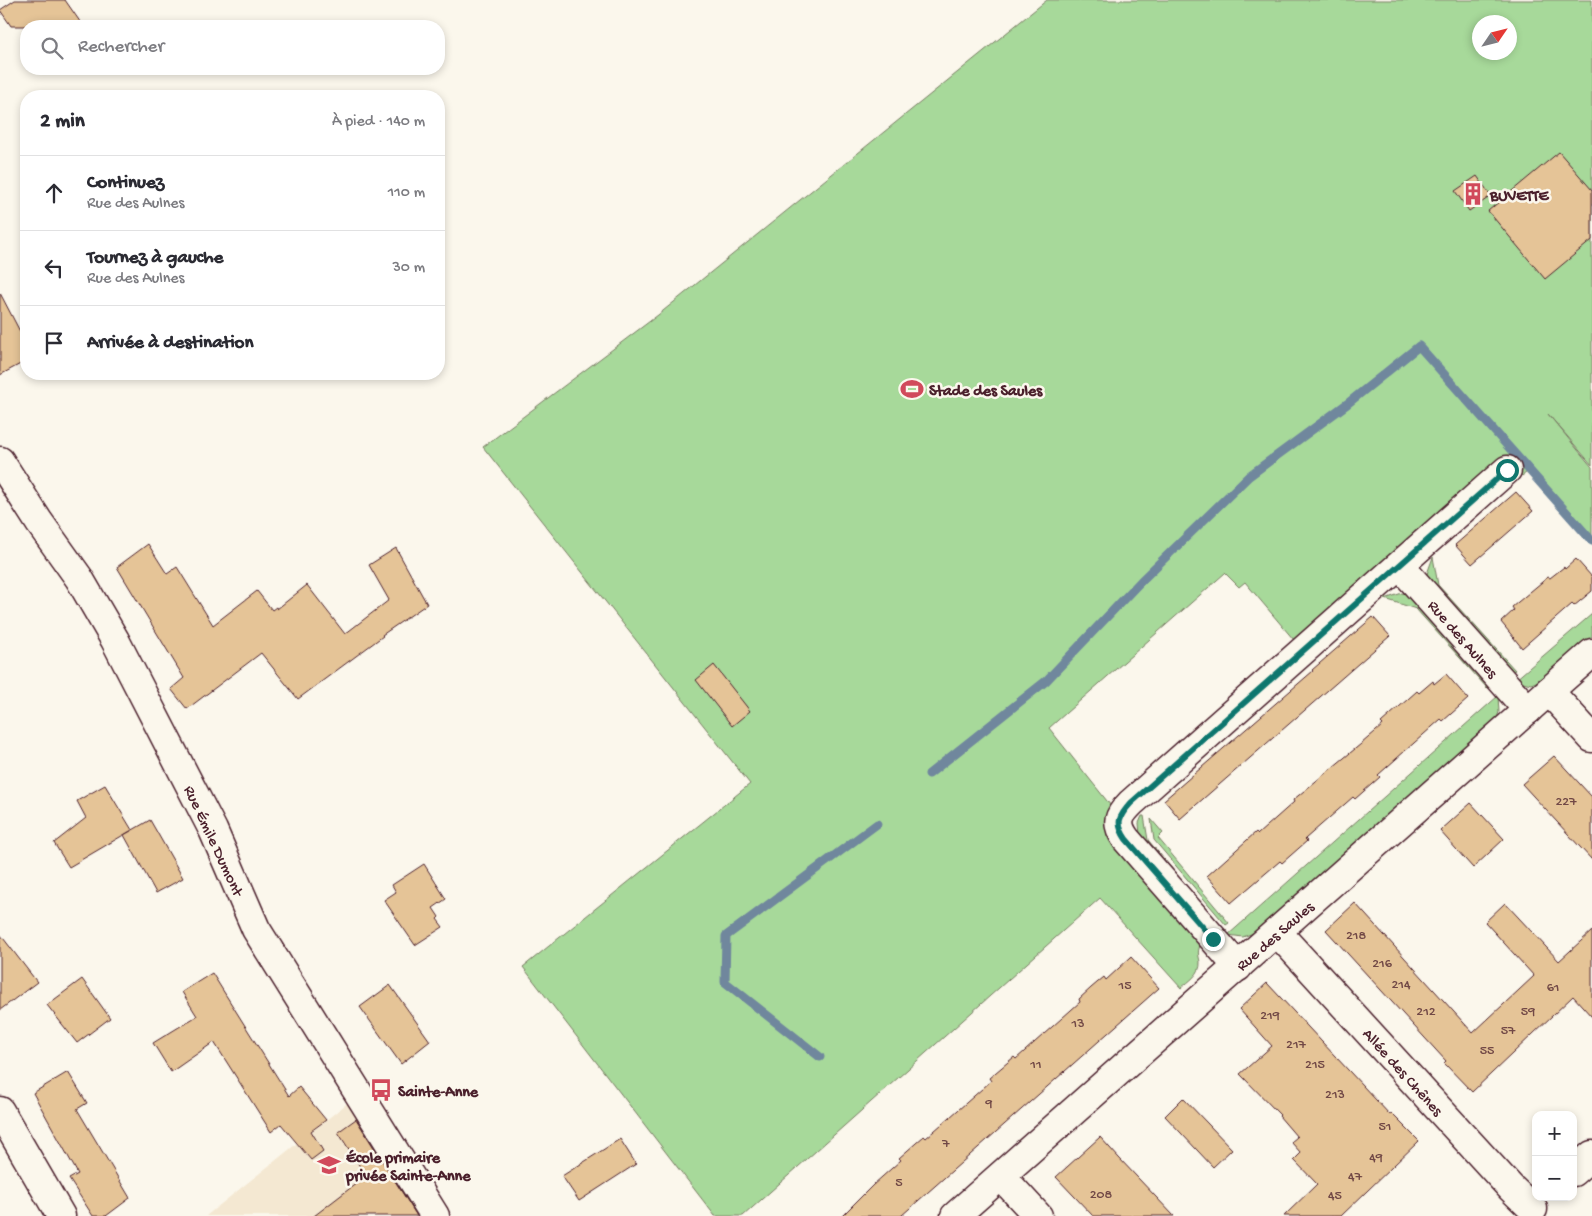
<!DOCTYPE html>
<html lang="fr">
<head>
<meta charset="utf-8">
<style>
  :root { --surface:#fff; --page:#f2f2f3; --text:#2b2b33; --muted:#7c7c81; --line:#e1e1e2 }
  body { margin:0; font-family:"Gochi Hand",sans-serif; background:var(--page); color:var(--text) }
  .controls { position:absolute; right:15px; bottom:15px; display:grid; overflow:hidden; border-radius:10px; box-shadow:0 2px 8px #0003 }
  .controls button { width:45px; height:45px; display:grid; place-items:center; padding:0; border:0; border-bottom:1px solid var(--line); background:var(--surface); color:var(--text); font:25px sans-serif }
  .compass { position:absolute; left:1472px; top:15px; width:45px; height:45px; border-radius:50%; background:var(--surface); box-shadow:0 2px 8px #0003; rotate:55deg }
  .stop { position:absolute; width:15px; height:15px; margin:-11px; border:4px solid #0f766e; border-radius:50%; background:#fff }
  .stop.end { background:#0f766e; border-color:#fff; box-shadow:0 1px 5px #0008 }
  .list { margin:0; padding:0; list-style:none }
  h2 { display:flex; justify-content:space-between; align-items:center; height:65px; margin:0; padding:0 20px; font-size:21px }
  h2 small { font-size:16px; font-weight:400; color:var(--muted) }
  .list li { display:grid; grid-template-columns:32px 1fr auto; gap:15px; align-items:center; box-sizing:border-box; height:75px; padding:0 20px; border-top:1px solid var(--line) }
  .list b { display:block; font-size:19px; white-space:nowrap }
  .list p { margin:0; font-size:16px; white-space:nowrap; color:var(--muted) }
  .list em { font-size:16px; font-style:normal; color:var(--muted) }
  .icon { flex:none; width:28px; height:28px; fill:none; stroke:currentColor; stroke-width:2; stroke-linecap:round; stroke-linejoin:round }
  .map { position:relative; flex:none; width:1592px; height:1216px; overflow:hidden }
  .search { position:absolute; background:var(--surface); box-shadow:0 2px 8px #0003; left:20px; top:20px; width:425px; height:55px; display:flex; align-items:center; gap:12px; box-sizing:border-box; padding:0 18px; border-radius:20px; color:var(--muted); font-size:19px }
  .panel { position:absolute; background:var(--surface); box-shadow:0 2px 8px #0003; left:20px; top:90px; width:425px; height:290px; border-radius:20px }
  .map>svg:first-child { display:block }
</style>
</head>
<body>
<div class="map">
<svg width="1592" height="1216" viewBox="0 0 1592 1216">
  <rect width="100%" height="100%" fill="#fbf7ec"/>
  <filter id="ink" filterUnits="userSpaceOnUse"><feTurbulence type="fractalNoise" baseFrequency=".02" numOctaves="2"/><feDisplacementMap in="SourceGraphic" scale="10" xChannelSelector="R" yChannelSelector="G"/><feConvolveMatrix kernelMatrix="1 2 1 2 8 2 1 2 1" color-interpolation-filters="sRGB"/></filter>
  <g filter="url(#ink)">
    <!-- built -->
    <path fill="#f4e8d2" d="M350,1101L417,1210L410,1216H206Z"/>
    <!-- green -->
    <g fill="#a7d99a" stroke="#787c62" fill-rule="evenodd">
      <path d="M1047,0H1592V465L1548,414L1592,467V540L1531,469L1522,476L1504,455L1294,640L1245,582L1239,587L1225,573L1049,728L1111,806L1106,822L1107,833L1200,946C1197,952 1199,956 1200,962C1201,974 1189,981 1181,988L1100,898L743,1216H715L523,967L750,784L483,447L658,315ZM1480,22H1510V52H1480Z"/>
      <path d="M1433,557L1438,585L1515,670L1508,674L1430,586L1427,574Z"/>
      <path d="M1402,593L1413,596L1491,684L1487,688L1416,609L1385,599Z"/>
      <path d="M1592,614V636L1544,679L1531,684L1515,680Z"/>
      <path d="M1498,696L1499,712L1496,721L1256,932L1243,937L1228,935Z"/>
      <path d="M1142,816H1144L1148,840L1219,925L1217,928L1140,835L1139,823Z"/>
      <path d="M1151,819L1163,833L1158,838L1229,923L1226,925L1154,840Z"/>
    </g>
    <g fill="none" stroke-linecap="round" stroke-linejoin="round">
      <!-- stream -->
      <g stroke="#6f879d" stroke-width="9">
        <path d="M929,774L1046,681L1141,581L1249,476L1347,404L1419,346L1592,541"/>
        <path d="M820,1057L725,982L726,936L877,824"/>
      </g>
    </g>
    <!-- building -->
    <g fill="#e5c497" stroke="#4a1f2b">
      <path d="M15,0H65L83,26H11L0,10Z"/>
      <path d="M1559,152L1592,190V240L1545,279L1488,211Z"/>
      <path d="M1477,176L1491,196L1469,211L1455,191Z"/>
      <path d="M0,293L26,343V361L0,375Z"/>
      <path d="M1516,492L1533,511L1472,564L1455,545Z"/>
      <path d="M148,544L167,574L177,567L213,625L257,591L272,610L276,607L277,609L307,585L345,634L389,600L369,565L396,548L427,604L382,635L383,636L298,699L261,653L187,709L171,689L184,678L117,567Z"/>
      <path d="M1576,559L1592,577V591L1574,606L1572,604L1522,648L1501,622L1514,610L1512,607L1548,577L1550,578L1564,567L1565,569Z"/>
      <path d="M1373,617L1390,636L1180,819L1164,800L1313,671L1312,670Z"/>
      <path d="M714,665L750,711L732,726L696,680Z"/>
      <path d="M1446,674L1468,699L1443,721L1441,719L1378,775L1380,777L1355,799L1353,797L1305,839L1307,841L1282,863L1280,861L1231,903L1207,876L1256,832L1258,834L1294,802L1293,800L1361,744L1383,725L1381,723L1417,691L1419,693L1433,681L1434,684Z"/>
      <path d="M1554,756L1592,797V860L1522,784Z"/>
      <path d="M105,785L132,830L69,867L54,843L86,818L77,801Z"/>
      <path d="M1471,803L1504,839L1473,868L1440,831Z"/>
      <path d="M150,820L183,878L156,893L124,835Z"/>
      <path d="M424,864L446,899L433,908L439,917L437,919L443,927L415,945L384,900L396,892L392,885Z"/>
      <path d="M1355,903L1473,1033L1534,976L1485,922L1505,903L1559,961L1592,931V1017L1573,996L1472,1092L1444,1063L1446,1061L1326,930Z"/>
      <path d="M0,934L37,982L0,1010Z"/>
      <path d="M1131,957L1159,988L901,1216H842L873,1185L901,1160L899,1158L924,1136L926,1138L966,1103L991,1081L989,1078L1014,1057L1016,1059L1080,1002L1079,999L1091,988L1104,977L1106,980Z"/>
      <path d="M212,973L289,1096L299,1087L326,1120L311,1131L323,1151L311,1160L281,1124L271,1132L214,1042L171,1072L153,1043L197,1016L182,992Z"/>
      <path d="M82,979L110,1018L77,1043L47,1005Z"/>
      <path d="M1267,983L1390,1115L1391,1113L1419,1141L1341,1216H1284L1317,1184L1294,1160L1301,1153L1291,1142L1297,1137L1279,1116L1280,1115L1240,1074L1272,1046L1239,1009Z"/>
      <path d="M390,985L430,1041L401,1064L360,1007Z"/>
      <path d="M68,1072L87,1103L77,1109L130,1198L106,1216H93L69,1179L78,1174L33,1093Z"/>
      <path d="M1183,1098L1232,1149L1213,1167L1165,1116Z"/>
      <path d="M356,1119L417,1216H314L366,1176L338,1132Z"/>
      <path d="M1100,1137L1119,1158L1174,1216H1093L1056,1177Z"/>
      <path d="M620,1139L636,1164L579,1201L562,1176Z"/>
    </g>
    <g fill="none" stroke-linecap="round" stroke-linejoin="round">
      <defs>
        <g id="minor">
          <path d="M0,461L39,522L79,578L115,640L213,830L256,929L435,1216"/>
          <path d="M1400,566L1528,710"/>
          <path d="M1549,691L1592,738"/>
          <path d="M1277,932L1511,1188L1533,1209"/>
          <path d="M1238,967L1126,839C1115,823 1118,816 1131,803L1507,470"/>
          <path d="M0,1111L61,1216"/>
          <path d="M1573,1172L1592,1155"/>
          <path d="M1001,1176L1038,1216"/>
          <path d="M955,1216L1592,653"/>
        </g>
      </defs>
      <!-- minor casing -->
      <use href="#minor" stroke="#4a1f2b" stroke-width="31"/>
      <!-- minor -->
      <use href="#minor" stroke="#fbf7ec" stroke-width="28"/>
    </g>
  </g>
  <g fill="none" stroke-linecap="round" stroke-linejoin="round" filter="url(#ink)">
    <!-- route -->
    <path stroke="#0f766e" stroke-width="6" d="M1213,939L1126,839C1115,823 1119,816 1131,803L1507,470"/>
  </g>
  <!-- icons -->
  <defs>
    <symbol id="building-bare" viewBox="-9 -9 18 18"><path d="M-4-6H4V6H1V3H-1V6H-4ZM-2.5-4.3h1.7v1.8h-1.7ZM.8-4.3h1.7v1.8H.8ZM-2.5-1h1.7V.8h-1.7ZM.8-1h1.7V.8H.8Z" fill="#d1495b" stroke="#fbf7ec" stroke-width="2.5" paint-order="stroke"/></symbol>
    <symbol id="stadium-bare" viewBox="-9 -9 18 18"><path d="M0-5a6.5 5 0 1 0 0 10a6.5 5 0 1 0 0-10ZM-3.5-1.8h7v3.6h-7Z" fill="#d1495b" stroke="#fbf7ec" stroke-width="2.5" paint-order="stroke"/></symbol>
    <symbol id="bus-bare" viewBox="-9 -9 18 18"><path d="M-5-6H5V4H4V6H2V4H-2V6H-4V4H-5ZM-3.5-4V0h7V-4ZM-3.5 1.2v1.5H-2V1.2ZM2 1.2v1.5H3.5V1.2Z" fill="#d1495b" stroke="#fbf7ec" stroke-width="2.5" paint-order="stroke"/></symbol>
    <symbol id="school-bare" viewBox="-9 -9 18 18"><path d="M0-5L7-2L0 1L-7-2ZM-4 1L0 2.5L4 1V4Q0 6-4 4Z" fill="#d1495b" stroke="#fbf7ec" stroke-width="2.5" paint-order="stroke"/></symbol>
  </defs>
  <g fill-rule="evenodd">
    <use href="#building-bare" x="1457" y="178" width="32" height="32"/>
    <use href="#stadium-bare" x="896" y="373" width="32" height="32"/>
    <use href="#bus-bare" x="365" y="1074" width="32" height="32"/>
    <use href="#school-bare" x="313" y="1149" width="32" height="32"/>
  </g>
  <g text-anchor="middle" stroke-width="5" stroke-linejoin="round" paint-order="stroke">
    <!-- number labels -->
    <g font-size="14" fill="#714846">
      <text x="1566" y="805">227</text>
      <text x="1356" y="939">218</text>
      <text x="1382" y="967">216</text>
      <text x="1401" y="988">214</text>
      <text x="1125" y="989">15</text>
      <text x="1553" y="991">61</text>
      <text x="1426" y="1015">212</text>
      <text x="1528" y="1015">59</text>
      <text x="1270" y="1019">219</text>
      <text x="1078" y="1027">13</text>
      <text x="1508" y="1034">57</text>
      <text x="1296" y="1048">217</text>
      <text x="1487" y="1054">55</text>
      <text x="1036" y="1068">11</text>
      <text x="1315" y="1068">215</text>
      <text x="1335" y="1098">213</text>
      <text x="989" y="1107">9</text>
      <text x="1385" y="1130">51</text>
      <text x="946" y="1147">7</text>
      <text x="1376" y="1161">49</text>
      <text x="1355" y="1180">47</text>
      <text x="899" y="1186">5</text>
      <text x="1101" y="1198">208</text>
      <text x="1335" y="1199">45</text>
    </g>
    <!-- poi labels -->
    <g font-size="16" font-weight="bold" fill="#4a1f2b" stroke="#fbf7ec" text-anchor="start">
      <text x="1490" y="200">BUVETTE</text>
      <text x="929" y="395">Stade des Saules</text>
      <text x="398" y="1096">Sainte-Anne</text>
      <text x="346" y="1162">École primaire<tspan x="346" dy="18">privée Sainte-Anne</tspan></text>
    </g>
    <!-- street labels -->
    <g font-size="16" fill="#4a1f2b" stroke="#fbf7ec">
      <text transform="translate(1464 638) rotate(49)" y="6">Rue des Aulnes</text>
      <text transform="translate(215 840) rotate(65)" y="6">Rue Émile Dumont</text>
      <text transform="translate(1274 935) rotate(-41)" y="6">Rue des Saules</text>
      <text transform="translate(1404 1071) rotate(48)" y="6">Allée des Chênes</text>
    </g>
  </g>
</svg>
<div class="controls">
<button>+</button>
<button>−</button>
</div>
<svg class="compass" viewBox="-18 -18 36 36"><path d="M0-13l5 13h-10z" fill="#e53935"/><path d="M0 13l5-13h-10z" fill="#7c7c81"/></svg>
<div class="stop" style="left:1507px;top:470px"></div>
<div class="stop end" style="left:1213px;top:939px"></div>
<div class="search"><svg class="icon" aria-label="search" viewBox="0 0 24 24"><circle cx="10" cy="10" r="6"/><path d="M15 15l6 6"/></svg>Rechercher</div>
<section class="panel">
<h2>2 min<small>À pied · 140 m</small></h2>
<ul class="list">
<li><svg class="icon" aria-label="ahead" viewBox="0 0 24 24"><path d="M12 20V5M6 11l6-6 6 6"/></svg><div><b>Continuez</b><p>Rue des Aulnes</p></div><em>110 m</em></li>
<li><svg class="icon" aria-label="left" viewBox="0 0 24 24"><path d="M17 20v-9H6M10 6l-5 5 5 5"/></svg><div><b>Tournez à gauche</b><p>Rue des Aulnes</p></div><em>30 m</em></li>
<li><svg class="icon" aria-label="arrive" viewBox="0 0 24 24"><path d="M6 21V4h12l-3 4 3 4H6"/></svg><div><b>Arrivée à destination</b></div></li>
</ul>
</section>
</div>
</body>
</html>
